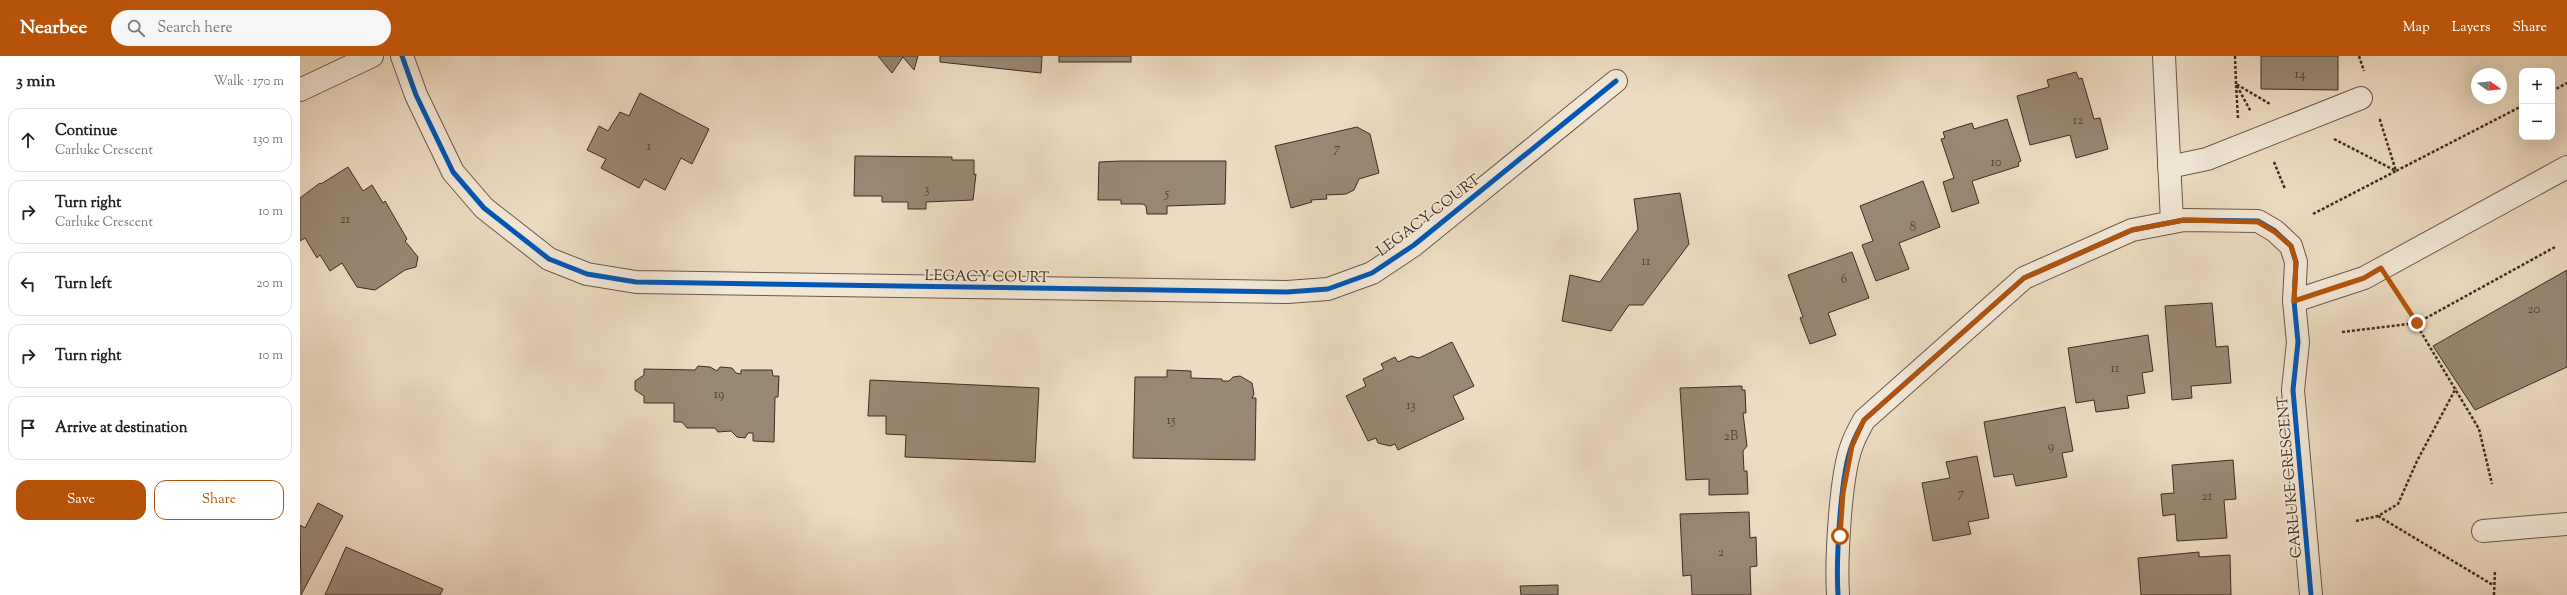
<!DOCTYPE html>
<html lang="en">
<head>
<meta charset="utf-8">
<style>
  :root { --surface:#fff; --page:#f6f6f6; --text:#222; --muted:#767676; --line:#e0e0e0; --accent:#b45309 }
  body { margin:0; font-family:"Sorts Mill Goudy",serif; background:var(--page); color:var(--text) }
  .controls { position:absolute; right:12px; top:12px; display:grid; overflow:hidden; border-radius:8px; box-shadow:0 4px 16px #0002 }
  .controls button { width:36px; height:36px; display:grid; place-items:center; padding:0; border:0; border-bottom:1px solid var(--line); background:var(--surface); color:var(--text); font:20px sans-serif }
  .compass { position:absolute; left:2171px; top:12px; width:36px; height:36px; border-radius:50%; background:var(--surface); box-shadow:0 4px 16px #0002; rotate:105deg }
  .stop { position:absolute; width:12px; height:12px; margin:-9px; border:3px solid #b45309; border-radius:50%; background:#fff }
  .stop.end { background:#b45309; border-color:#fff; box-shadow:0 1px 4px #0008 }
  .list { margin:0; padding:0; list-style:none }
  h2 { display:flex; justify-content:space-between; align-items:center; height:52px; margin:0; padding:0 16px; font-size:17px }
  h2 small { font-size:13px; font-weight:400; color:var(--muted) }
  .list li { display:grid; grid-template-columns:26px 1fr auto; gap:12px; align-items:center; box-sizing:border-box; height:64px; margin:0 8px 8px; padding:0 8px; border:1px solid var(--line); border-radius:12px }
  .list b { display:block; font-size:15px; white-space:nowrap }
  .list p { margin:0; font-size:13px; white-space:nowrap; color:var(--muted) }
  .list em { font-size:13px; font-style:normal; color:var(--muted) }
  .actions { display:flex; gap:8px; padding:12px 16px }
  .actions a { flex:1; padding:9px 0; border:1px solid var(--accent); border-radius:12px; text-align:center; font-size:14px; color:var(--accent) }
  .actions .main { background:var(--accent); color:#fff }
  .icon { flex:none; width:22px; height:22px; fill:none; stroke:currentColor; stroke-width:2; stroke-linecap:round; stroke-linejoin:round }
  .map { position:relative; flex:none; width:2267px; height:539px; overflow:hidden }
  header { display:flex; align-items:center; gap:24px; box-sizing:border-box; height:56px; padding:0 20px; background:var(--accent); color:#fff }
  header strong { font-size:19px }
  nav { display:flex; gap:22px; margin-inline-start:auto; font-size:14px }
  .search { width:280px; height:36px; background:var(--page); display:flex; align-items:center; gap:10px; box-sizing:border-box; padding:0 14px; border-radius:22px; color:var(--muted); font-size:15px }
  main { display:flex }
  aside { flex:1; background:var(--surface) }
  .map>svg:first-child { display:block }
</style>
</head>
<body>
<header>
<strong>Nearbee</strong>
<div class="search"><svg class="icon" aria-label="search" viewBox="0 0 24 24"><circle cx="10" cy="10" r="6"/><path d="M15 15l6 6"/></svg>Search here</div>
<nav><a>Map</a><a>Layers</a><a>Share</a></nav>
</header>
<main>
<aside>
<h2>3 min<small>Walk · 170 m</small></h2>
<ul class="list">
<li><svg class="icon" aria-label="ahead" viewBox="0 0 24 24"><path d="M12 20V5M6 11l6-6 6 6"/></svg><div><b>Continue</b><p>Carluke Crescent</p></div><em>130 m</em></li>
<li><svg class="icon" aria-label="right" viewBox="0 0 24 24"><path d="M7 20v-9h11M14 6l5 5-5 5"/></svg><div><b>Turn right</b><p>Carluke Crescent</p></div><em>10 m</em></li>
<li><svg class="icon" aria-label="left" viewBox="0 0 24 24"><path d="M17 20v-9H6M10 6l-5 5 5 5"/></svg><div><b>Turn left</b></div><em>20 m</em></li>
<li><svg class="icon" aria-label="right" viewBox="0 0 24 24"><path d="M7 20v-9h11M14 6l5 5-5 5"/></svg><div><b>Turn right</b></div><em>10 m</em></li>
<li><svg class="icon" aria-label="arrive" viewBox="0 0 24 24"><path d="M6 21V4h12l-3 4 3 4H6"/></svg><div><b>Arrive at destination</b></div></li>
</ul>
<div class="actions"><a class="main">Save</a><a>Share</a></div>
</aside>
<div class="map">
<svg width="2267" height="539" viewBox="0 0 2267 539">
  <rect width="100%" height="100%" fill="#eddcc1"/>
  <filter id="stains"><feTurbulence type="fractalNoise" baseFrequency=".005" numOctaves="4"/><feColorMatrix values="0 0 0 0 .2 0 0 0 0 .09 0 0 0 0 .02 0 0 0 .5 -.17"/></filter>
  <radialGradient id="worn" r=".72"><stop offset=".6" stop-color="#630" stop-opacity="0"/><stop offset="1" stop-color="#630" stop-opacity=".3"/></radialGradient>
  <!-- building -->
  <g fill="#998874" stroke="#3e2e20">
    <path d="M578,0H618L614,14L603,1L592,17Z"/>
    <path d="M640,0H742L741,17L640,6Z"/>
    <rect x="759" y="0" width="72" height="6"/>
    <path d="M1961,0H2038V34L1961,33Z"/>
    <path d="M1776,16L1779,23L1782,22L1794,63L1800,62L1808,93L1776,102L1770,79L1730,89L1717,40L1749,31L1747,24Z"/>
    <path d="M340,37L409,73L392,108L381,102L365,134L344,123L339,132L301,112L306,103L287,94L299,70L308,75L320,56L329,60Z"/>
    <path d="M1707,63L1721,105L1718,107L1719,110L1672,125L1679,147L1652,156L1643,126L1654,122L1641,83L1645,82L1643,76L1672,67L1674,73Z"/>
    <path d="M1057,71L1070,78L1079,117L1059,123L1054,134L1046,138L1026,139L1027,143L1011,144L1012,146L991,152L975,90Z"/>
    <path d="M555,100L652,101V104H674V119L676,118L673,144L626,146V153H608V146H582V140H554Z"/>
    <path d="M821,105H926L925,148L867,150V158H847L846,150L843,148H821V144H798L799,106Z"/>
    <path d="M48,111L63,135L72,129L83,147L85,145L107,183L105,185L118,201L116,211L105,214L75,234L57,231L42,207L30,215L20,199L17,202L5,182L0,185V142L20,127L21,128Z"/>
    <path d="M1623,125L1640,171L1599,187L1609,213L1576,225L1562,189L1573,185L1560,150Z"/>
    <path d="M1380,137L1389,188L1343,249H1329L1311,275L1262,265L1270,219L1300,226L1338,173L1334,143Z"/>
    <path d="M1552,196L1569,242L1528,257L1536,279L1510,288L1500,262L1503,261L1488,219Z"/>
    <path d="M2267,214V311L2175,354L2133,290Z"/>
    <path d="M1912,247L1916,291L1928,290L1931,327L1891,330L1892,342L1872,344L1865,250Z"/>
    <path d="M1848,279L1853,315L1842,317L1845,337L1827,340L1829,352L1796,356L1794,344L1776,347L1768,292Z"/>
    <path d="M1152,286L1174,330L1153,340L1164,363L1098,394L1095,388L1090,390L1078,387L1076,382L1068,385L1046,340L1066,330L1063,323L1084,313L1081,308L1095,301L1098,306L1111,300L1119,302Z"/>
    <path d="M398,310L410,311L417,315L420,311L432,312L436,317L441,318V314H472L473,320H479L478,341H475L474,386L453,385V377H448L445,382L437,381L431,375L418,376L415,372H387L382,366H374V347H344V340L335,334V325L344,319V313L395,314Z"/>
    <path d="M867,314L891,315V322L922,323V325H929L933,321L940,320L952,327L954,338L952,342H956L955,404L833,402L835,321H867Z"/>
    <path d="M570,324L739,332L735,406L605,401L606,379L586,378V360H568Z"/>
    <path d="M1442,330V334H1445L1446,357H1443L1447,390L1443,395L1444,415H1447L1448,438L1409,439V423L1386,424L1380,332Z"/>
    <path d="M1765,351L1773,395L1762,397L1767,421L1716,430L1713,418L1694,421L1684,366Z"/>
    <path d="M1677,400L1689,462L1668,466L1671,478L1633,485L1622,427L1650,422L1646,406Z"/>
    <path d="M1933,404L1936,443L1924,444L1927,482L1877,485L1875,458L1863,460L1861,438L1874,437L1872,409Z"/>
    <path d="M18,447L43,460L1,539L0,469L5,472Z"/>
    <path d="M1449,456L1450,482L1456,481L1457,510L1450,511L1451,539H1392L1391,519L1383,520L1380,458Z"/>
    <path d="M46,491L143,533L140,539H25Z"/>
    <path d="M1899,496V501L1930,499L1931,539H1841L1838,502Z"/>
    <path d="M1258,529V539H1221L1220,530Z"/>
  </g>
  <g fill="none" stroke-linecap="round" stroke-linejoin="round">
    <defs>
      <g id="minor">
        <path d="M102,0L116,39L153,116L184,152L249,203L287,218L336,226L987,236L1028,233L1072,217L1114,189L1316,25"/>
        <path d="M1864,0L1872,166"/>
        <path d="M0,34L72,0"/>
        <path d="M1869,111L1907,103L2061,42"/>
        <path d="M1994,245L2064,222L2267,111"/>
        <path d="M2183,475L2267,468"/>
        <path d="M1538,539C1536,505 1540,420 1552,389C1555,380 1560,372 1564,364L1724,222L1832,174L1884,164L1958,165L1975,175L1991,190L1996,206L1994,245L1998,286L1993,334L2011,539"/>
      </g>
    </defs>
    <!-- minor casing -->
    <use href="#minor" stroke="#6a5a48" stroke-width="24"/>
    <!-- path -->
    <g stroke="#3e2e20" stroke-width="2.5" stroke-dasharray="3 2" stroke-linecap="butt">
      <path d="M1935,0L1936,28L1951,56"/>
      <path d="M2059,0L2064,15"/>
      <path d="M2252,35L2267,27"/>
      <path d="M1938,62L1936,28L1970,48"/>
      <path d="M2034,83L2096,115L2222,50"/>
      <path d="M1974,106L1985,133"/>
      <path d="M2013,158L2096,115L2079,61"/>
      <path d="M2097,236L2179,373L2192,428"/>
      <path d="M2042,276L2117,267L2255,191"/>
      <path d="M2078,460L2193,529"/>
      <path d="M2056,465L2078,460L2098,448L2117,405L2156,332"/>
      <path d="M2194,539L2195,514"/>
    </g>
    <!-- minor -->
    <use href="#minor" stroke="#f3e8d7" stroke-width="22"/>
    <defs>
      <g id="cycleway">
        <path d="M102,0L116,39L153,116L184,152L249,203L287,218L336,226L987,236L1028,233L1072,217L1114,189L1316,25"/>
        <path d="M1538,539C1536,505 1540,420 1552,389C1555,380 1560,372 1564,364L1724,222L1832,174L1884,164L1958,165L1975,175L1991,190L1996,206L1994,245L1998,286L1993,334L2011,539"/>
      </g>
    </defs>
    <!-- cycleway casing -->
    <use href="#cycleway" stroke="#f3e8d7" stroke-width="8"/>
    <!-- cycleway -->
    <use href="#cycleway" stroke="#0057b8" stroke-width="5"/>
  </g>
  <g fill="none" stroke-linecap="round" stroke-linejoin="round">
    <!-- route -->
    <path stroke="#b45309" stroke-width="5" d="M1540,480L1543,437L1552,390L1564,364L1724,222L1832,174L1884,164L1958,166L1975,176L1991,190L1996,206L1994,245L2064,222L2081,212L2117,267"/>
  </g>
  <g text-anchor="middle" stroke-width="3.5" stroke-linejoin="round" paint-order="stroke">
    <!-- number labels -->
    <g font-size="13" fill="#554435">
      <text x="2000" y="22">14</text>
      <text x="1778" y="68">12</text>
      <text x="349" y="94">1</text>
      <text x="1037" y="96">7</text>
      <text x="1696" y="110">10</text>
      <text x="627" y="137">3</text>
      <text x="867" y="141">5</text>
      <text x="45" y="167">21</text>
      <text x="1613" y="175">8</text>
      <text x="1346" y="209">11</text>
      <text x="1544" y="227">6</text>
      <text x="2234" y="257">20</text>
      <text x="1815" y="316">11</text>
      <text x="419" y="342">19</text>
      <text x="1111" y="353">13</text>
      <text x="871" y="368">15</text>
      <text x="1431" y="384">2B</text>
      <text x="1751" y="394">9</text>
      <text x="1661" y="441">7</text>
      <text x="1907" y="444">21</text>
      <text x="1421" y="500">2</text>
    </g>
    <!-- street labels -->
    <g font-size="15" fill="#3e2e20" stroke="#f3e8d7">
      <text transform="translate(1128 159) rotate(-37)" y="5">LEGACY COURT</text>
      <text transform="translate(687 220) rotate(1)" y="5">LEGACY COURT</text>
      <text transform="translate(1989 421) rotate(-95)" y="5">CARLUKE CRESCENT</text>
    </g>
  </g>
  <rect width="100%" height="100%" filter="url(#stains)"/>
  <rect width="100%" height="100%" fill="url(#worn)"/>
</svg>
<div class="controls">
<button>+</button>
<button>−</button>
</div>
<svg class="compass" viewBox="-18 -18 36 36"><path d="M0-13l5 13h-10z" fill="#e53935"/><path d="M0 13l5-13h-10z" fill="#767676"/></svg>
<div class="stop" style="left:1540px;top:480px"></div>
<div class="stop end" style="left:2117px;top:267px"></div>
</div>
</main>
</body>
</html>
